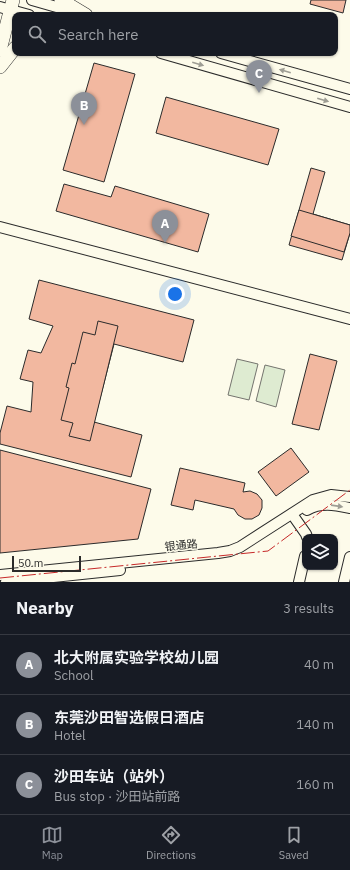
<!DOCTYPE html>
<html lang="en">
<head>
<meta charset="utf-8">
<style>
  :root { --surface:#171b24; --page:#242831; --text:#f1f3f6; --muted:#9ea1a6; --line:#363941; --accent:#8c9099 }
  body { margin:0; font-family:"IBM Plex Sans","Noto Sans SC",sans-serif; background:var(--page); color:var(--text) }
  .controls { position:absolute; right:12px; bottom:12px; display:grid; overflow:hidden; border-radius:8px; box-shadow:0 1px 3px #0004 }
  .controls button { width:36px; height:36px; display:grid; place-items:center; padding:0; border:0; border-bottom:1px solid var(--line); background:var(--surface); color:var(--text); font:20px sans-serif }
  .scale { position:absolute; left:12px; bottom:10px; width:69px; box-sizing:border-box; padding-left:4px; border:2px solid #2b2b2b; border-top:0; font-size:11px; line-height:14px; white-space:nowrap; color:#2b2b2b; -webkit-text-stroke:3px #fdfbea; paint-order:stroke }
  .you { position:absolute; left:175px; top:294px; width:14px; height:14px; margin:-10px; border:3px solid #fff; border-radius:50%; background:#1a73e8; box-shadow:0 0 0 6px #1a73e833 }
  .badge { display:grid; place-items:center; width:26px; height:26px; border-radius:50%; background:var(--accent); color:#fff; font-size:13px; font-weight:700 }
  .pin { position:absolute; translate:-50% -33px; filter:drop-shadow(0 1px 2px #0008) }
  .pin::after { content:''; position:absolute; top:21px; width:14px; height:12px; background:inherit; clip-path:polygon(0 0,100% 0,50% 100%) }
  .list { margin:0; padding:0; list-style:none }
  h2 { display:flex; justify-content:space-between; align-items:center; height:52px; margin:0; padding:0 16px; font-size:17px }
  h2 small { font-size:13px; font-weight:400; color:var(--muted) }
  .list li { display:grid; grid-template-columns:26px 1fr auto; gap:12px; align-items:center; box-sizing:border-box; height:60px; padding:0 16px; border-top:1px solid var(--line) }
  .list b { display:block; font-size:15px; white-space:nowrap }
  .list p { margin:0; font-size:13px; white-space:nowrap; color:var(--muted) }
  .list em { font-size:13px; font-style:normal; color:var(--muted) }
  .icon { flex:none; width:22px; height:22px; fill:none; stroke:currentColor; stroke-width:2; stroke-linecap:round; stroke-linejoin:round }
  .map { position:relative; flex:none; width:350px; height:582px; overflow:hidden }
  .search { position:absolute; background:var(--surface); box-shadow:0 1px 3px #0004; left:12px; right:12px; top:12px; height:44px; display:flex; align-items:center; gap:10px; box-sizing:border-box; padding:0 14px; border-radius:8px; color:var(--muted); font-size:15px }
  .sheet { height:232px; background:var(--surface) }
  nav { display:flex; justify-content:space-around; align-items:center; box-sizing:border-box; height:56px; border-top:1px solid var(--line); background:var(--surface); font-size:11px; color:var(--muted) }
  nav a { display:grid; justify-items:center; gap:2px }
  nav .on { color:var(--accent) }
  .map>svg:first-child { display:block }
</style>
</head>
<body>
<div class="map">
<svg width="350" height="582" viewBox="0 0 350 582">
  <rect width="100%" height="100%" fill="#fdfbea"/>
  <!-- green -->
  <g fill="#deebd1" stroke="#74746e">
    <path d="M237,359L258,364L249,400L228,395Z"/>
    <path d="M265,365L285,370L276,407L256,401Z"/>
  </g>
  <!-- building -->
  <g fill="#f2b8a0" stroke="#2b2b2b">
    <path d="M311,0H346L343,13L310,4Z"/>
    <path d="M94,63L135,74L104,182L63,170Z"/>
    <path d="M166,97L279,129L268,165L156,133Z"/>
    <path d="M311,168L325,172L313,214L350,225V233L342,260L289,245Z"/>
    <path d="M64,184L111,197L115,186L209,214L198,252L56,211Z"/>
    <path d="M299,210L350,225V233L344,252L291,236Z"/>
    <path d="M39,280L194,320L183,362L114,344L94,422L142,435L131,477L0,444V433L7,406L31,412L33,382L20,379L28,350L41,353L53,326L29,319Z"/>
    <path d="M98,321L118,326L90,441L69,436L73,423L61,420L69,388L66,387L72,363L75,364L83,332L95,335Z"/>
    <path d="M310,354L337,361L319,430L292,424Z"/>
    <path d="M291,448L309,472L276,496L258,472Z"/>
    <path d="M0,450L151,489L138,539L0,553Z"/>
    <path d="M180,468L245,483L243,492L250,491L257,494L262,500V508L259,515L252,519H245L238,515L234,509L195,500L193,510L171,505Z"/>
  </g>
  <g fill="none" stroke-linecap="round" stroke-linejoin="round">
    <defs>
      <g id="minor">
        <path d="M32,0L74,12"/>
        <path d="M0,7L29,15"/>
        <path d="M161,53L350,107"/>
        <path d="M221,53L350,89"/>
        <path d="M0,227L350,319"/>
        <path d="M307,510C321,502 335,505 350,508"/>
        <path d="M292,514L306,534L307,537"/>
        <path d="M0,575L218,553L230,551L240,547L313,500L331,495L350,497"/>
        <path d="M6,582L120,570"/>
        <path d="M299,582L305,556"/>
        <path d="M344,582L350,557"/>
      </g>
      <g id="major">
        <path d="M61,0L86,15"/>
        <path d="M0,50L13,0"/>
        <path d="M0,67L15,48"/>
      </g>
    </defs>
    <!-- minor casing -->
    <use href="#minor" stroke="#2b2b2b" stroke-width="12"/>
    <!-- major casing -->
    <use href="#major" stroke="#2b2b2b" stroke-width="14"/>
    <!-- minor -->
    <use href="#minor" stroke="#fdfbea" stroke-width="10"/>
    <!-- major -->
    <use href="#major" stroke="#fdfbea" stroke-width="13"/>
    <!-- power -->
    <path stroke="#c62828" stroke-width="1" stroke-dasharray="14 3 2 3" stroke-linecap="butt" d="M0,578L268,551L350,490"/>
  </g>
  <!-- one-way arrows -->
  <defs><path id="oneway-solid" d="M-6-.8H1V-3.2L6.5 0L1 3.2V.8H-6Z"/></defs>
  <g fill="#9e9d94">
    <use href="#oneway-solid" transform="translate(198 64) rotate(16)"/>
    <use href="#oneway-solid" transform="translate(285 71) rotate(-164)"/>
    <use href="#oneway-solid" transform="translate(323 100) rotate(16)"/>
    <use href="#oneway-solid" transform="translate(337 506) rotate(8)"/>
  </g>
  <g text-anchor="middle" stroke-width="3" stroke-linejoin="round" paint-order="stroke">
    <!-- street labels -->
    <g font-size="11" fill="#2b2b2b" stroke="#fdfbea">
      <text transform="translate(181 545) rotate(-6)" y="4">银通路</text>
    </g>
  </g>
</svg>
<div class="controls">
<button><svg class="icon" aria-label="layers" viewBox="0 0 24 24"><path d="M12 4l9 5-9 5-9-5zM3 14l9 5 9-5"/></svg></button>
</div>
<div class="scale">50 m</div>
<div class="you"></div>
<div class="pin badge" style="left:165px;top:243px">A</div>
<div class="pin badge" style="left:84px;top:125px">B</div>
<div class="pin badge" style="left:259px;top:93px">C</div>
<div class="search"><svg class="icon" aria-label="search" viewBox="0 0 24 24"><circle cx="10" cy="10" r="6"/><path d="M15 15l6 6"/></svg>Search here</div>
</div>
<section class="sheet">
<h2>Nearby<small>3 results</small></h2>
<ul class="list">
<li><span class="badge">A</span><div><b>北大附属实验学校幼儿园</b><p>School</p></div><em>40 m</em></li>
<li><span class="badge">B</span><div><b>东莞沙田智选假日酒店</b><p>Hotel</p></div><em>140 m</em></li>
<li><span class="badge">C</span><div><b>沙田车站（站外）</b><p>Bus stop · 沙田站前路</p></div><em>160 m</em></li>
</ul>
</section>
<nav>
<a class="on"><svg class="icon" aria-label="map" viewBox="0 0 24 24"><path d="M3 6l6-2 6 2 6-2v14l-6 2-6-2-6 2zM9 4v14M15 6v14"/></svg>Map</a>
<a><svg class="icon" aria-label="directions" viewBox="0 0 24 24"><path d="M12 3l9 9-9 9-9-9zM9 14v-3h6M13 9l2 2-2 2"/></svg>Directions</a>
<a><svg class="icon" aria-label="saved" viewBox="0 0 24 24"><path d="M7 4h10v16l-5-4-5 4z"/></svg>Saved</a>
</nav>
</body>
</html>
